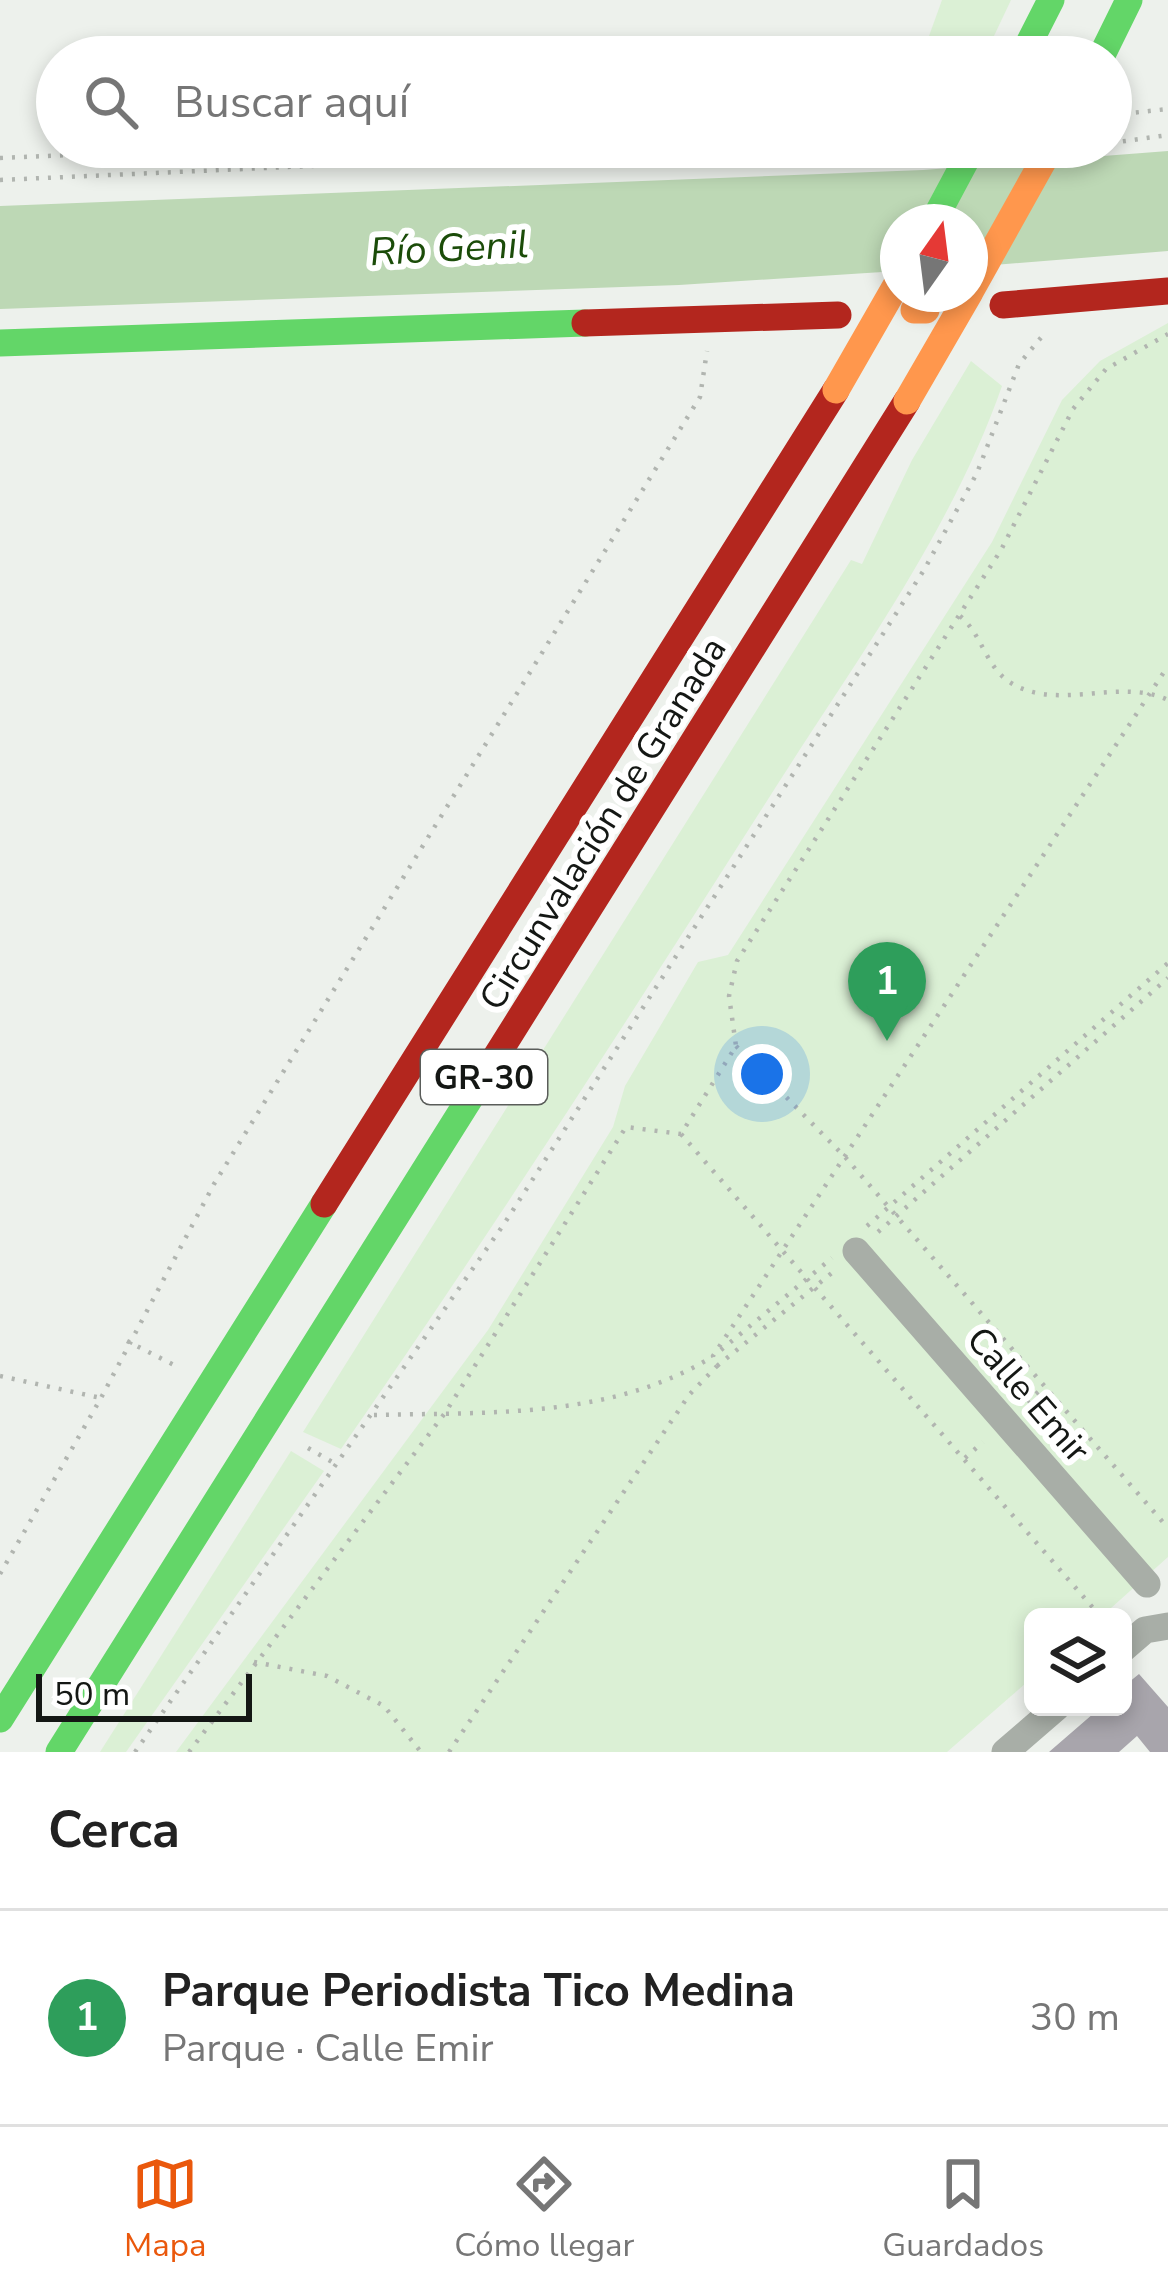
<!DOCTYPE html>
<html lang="es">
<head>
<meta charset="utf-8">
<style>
  :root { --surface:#fff; --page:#f6f6f6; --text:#222; --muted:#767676; --line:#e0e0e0; --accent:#ea580c }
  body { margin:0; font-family:"Nunito Sans",sans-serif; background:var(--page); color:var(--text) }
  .controls { position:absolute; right:36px; bottom:36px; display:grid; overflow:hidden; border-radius:18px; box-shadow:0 6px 18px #0003 }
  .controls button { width:108px; height:108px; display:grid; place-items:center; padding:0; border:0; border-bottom:3px solid var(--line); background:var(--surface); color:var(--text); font:60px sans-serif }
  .compass { position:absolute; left:880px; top:204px; width:108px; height:108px; border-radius:50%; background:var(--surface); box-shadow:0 6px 18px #0003; rotate:14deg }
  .scale { position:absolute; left:36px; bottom:30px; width:216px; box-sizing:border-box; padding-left:12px; border:6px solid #141714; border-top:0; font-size:33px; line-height:42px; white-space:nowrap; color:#141714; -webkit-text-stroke:9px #fff; paint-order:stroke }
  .you { position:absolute; left:762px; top:1074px; width:42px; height:42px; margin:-30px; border:9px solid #fff; border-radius:50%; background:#1a73e8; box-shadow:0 0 0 18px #1a73e833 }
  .badge { display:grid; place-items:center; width:78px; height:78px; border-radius:50%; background:var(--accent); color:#fff; font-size:39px; font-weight:700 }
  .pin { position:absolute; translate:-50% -99px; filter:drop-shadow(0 3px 6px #0008) }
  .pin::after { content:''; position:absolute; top:63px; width:42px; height:36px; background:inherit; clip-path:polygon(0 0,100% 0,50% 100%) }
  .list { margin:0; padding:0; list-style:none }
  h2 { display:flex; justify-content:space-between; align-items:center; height:156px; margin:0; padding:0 48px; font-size:51px }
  h2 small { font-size:39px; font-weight:400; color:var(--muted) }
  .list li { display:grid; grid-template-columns:78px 1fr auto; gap:36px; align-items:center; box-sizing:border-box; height:216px; padding:0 48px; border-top:3px solid var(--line) }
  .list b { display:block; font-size:45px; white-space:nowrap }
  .list p { margin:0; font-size:39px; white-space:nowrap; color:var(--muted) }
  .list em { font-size:39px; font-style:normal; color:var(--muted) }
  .icon { flex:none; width:66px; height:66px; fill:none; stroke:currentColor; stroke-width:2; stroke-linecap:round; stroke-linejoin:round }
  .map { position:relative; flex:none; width:1168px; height:1752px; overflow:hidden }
  .search { position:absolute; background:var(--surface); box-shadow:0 6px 18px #0003; left:36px; right:36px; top:36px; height:132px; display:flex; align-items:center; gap:30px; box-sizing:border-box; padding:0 42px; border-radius:66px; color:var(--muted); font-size:45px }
  .sheet { height:372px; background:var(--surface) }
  nav { display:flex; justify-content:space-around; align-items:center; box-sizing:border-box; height:168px; border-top:3px solid var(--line); background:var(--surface); font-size:33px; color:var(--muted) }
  nav a { display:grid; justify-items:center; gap:6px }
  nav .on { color:var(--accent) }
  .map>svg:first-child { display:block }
</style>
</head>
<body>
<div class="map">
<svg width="1168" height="1752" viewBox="0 0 1168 1752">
  <rect width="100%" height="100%" fill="#edf1ec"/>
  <!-- green -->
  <g fill="#dbf0d5">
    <path d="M942,0H1011L984,57H934L929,36Z"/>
    <path d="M1168,323V1557L1101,1617H1033V1677L947,1752H176L488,1330L613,1127L625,1086L698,962L728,955L992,542L1062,400L1100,361Z"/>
    <path d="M971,361L1002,386C949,537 850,669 765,804C627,1021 488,1237 341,1449L303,1432L851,560L862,564L912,460Z"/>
    <path d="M291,1451L324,1471L126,1752H100Z"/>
  </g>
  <!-- water -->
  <path fill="#bdd8b5" d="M1168,151V251L970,267V222H898V271L679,285L0,309V206L923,170Z"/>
  <!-- building -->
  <path fill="#a8a5ac" d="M1139,1674L1168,1707V1752H1150L1137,1736L1119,1752H1049L1101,1707H1123V1687Z"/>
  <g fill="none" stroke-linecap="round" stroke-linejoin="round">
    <!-- path -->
    <g stroke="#b1b5b0" stroke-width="4.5" stroke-dasharray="3 9" stroke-linecap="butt">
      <path d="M1112,115L1168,109"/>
      <path d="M1111,143L1168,135"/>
      <path d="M0,158L261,147"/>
      <path d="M0,180L729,147"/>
      <path d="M960,616C982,634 986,668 1011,683C1058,712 1120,677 1168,700"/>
      <path d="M736,1046L845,1157L1168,1528"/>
      <path d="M681,1134L1101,1617"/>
      <path d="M867,1226L1168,963"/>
      <path d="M878,1232L1168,978"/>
      <path d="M127,1341L174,1365"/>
      <path d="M721,1350L832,1258"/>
      <path d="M717,1366L838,1268"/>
      <path d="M0,1376L101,1398"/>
      <path d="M1027,1402L1045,1386"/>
      <path d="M374,1415C490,1412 610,1419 712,1357"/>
      <path d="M308,1448L339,1466"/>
      <path d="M965,1458L983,1442"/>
      <path d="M0,1574L101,1398L214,1184L700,397L707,351"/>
      <path d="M254,1662L327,1676L384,1706L421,1752"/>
      <path d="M135,1752L504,1224L924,570L977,473L1019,364L1044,334"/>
      <path d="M189,1752L445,1413L626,1127L681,1134L736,1046L729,996L737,961L1001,550L1073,409L1106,369L1168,334"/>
      <path d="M449,1752L689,1395L717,1366L713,1356L1168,666"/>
    </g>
    <!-- street -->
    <g stroke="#a8aea7" stroke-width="27">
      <path d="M856,1251L1147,1584"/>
      <path d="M1123,1649L1145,1630L1168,1626"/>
      <path d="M1005,1752L1057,1707"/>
    </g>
    <!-- fast -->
    <g stroke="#63d668" stroke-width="27">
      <path d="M1022,57L1051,0"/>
      <path d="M1101,57L1129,0"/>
      <path d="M933,222L973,147"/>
      <path d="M0,343L585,323"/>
      <path d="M0,1719L324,1204"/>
      <path d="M59,1752L492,1063"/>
    </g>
    <!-- slow -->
    <g stroke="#ff974d" stroke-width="27">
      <path d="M970,292L1051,147"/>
      <path d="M914,310H926"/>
    </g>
    <!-- jam -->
    <g stroke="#b3261e" stroke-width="27">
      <path d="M1003,305L1168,291"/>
      <path d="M585,323L838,315"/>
      <path d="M492,1063L907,401"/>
      <path d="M324,1204L836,390"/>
    </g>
    <!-- slow-bridge -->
    <g stroke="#ff974d" stroke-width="27">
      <path d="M836,390L898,282"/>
      <path d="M907,401L969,294"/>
    </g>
  </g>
  <g text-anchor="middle" stroke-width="12" stroke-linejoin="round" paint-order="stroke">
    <!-- shield labels -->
    <rect fill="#fff" stroke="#5a5d5a" stroke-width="3" x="421" y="1050" width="126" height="54" rx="9"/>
    <g font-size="33" font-weight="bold" fill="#141714">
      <text x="484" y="1089">GR-30</text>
    </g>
    <!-- street labels -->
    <g font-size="36" fill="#141714" stroke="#fff">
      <text transform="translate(602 823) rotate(-58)" y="13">Circunvalación de Granada</text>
      <text transform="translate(1029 1394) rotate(49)" y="13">Calle Emir</text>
    </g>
    <!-- water labels -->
    <g font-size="39" font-style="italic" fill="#1b4c09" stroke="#fff">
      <text transform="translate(449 247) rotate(-3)" y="14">Río Genil</text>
    </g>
  </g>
</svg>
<div class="controls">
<button><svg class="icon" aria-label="layers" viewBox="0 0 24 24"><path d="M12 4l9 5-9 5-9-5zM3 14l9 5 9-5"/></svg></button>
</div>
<svg class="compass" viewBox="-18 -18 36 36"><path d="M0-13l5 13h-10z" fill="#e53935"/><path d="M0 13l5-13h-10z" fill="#767676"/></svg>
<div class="scale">50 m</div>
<div class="you"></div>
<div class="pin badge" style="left:887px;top:1041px;background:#2e9e5b">1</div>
<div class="search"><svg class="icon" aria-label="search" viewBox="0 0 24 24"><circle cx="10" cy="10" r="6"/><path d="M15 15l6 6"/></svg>Buscar aquí</div>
</div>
<section class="sheet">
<h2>Cerca<small></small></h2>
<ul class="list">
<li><span class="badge" style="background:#2e9e5b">1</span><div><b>Parque Periodista Tico Medina</b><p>Parque · Calle Emir</p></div><em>30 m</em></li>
</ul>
</section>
<nav>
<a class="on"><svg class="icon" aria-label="map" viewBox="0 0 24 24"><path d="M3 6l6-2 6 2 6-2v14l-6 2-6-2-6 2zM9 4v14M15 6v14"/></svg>Mapa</a>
<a><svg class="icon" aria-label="directions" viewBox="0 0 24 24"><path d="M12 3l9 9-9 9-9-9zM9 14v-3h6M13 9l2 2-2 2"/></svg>Cómo llegar</a>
<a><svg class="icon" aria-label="saved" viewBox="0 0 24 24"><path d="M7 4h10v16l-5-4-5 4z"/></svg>Guardados</a>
</nav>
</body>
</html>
